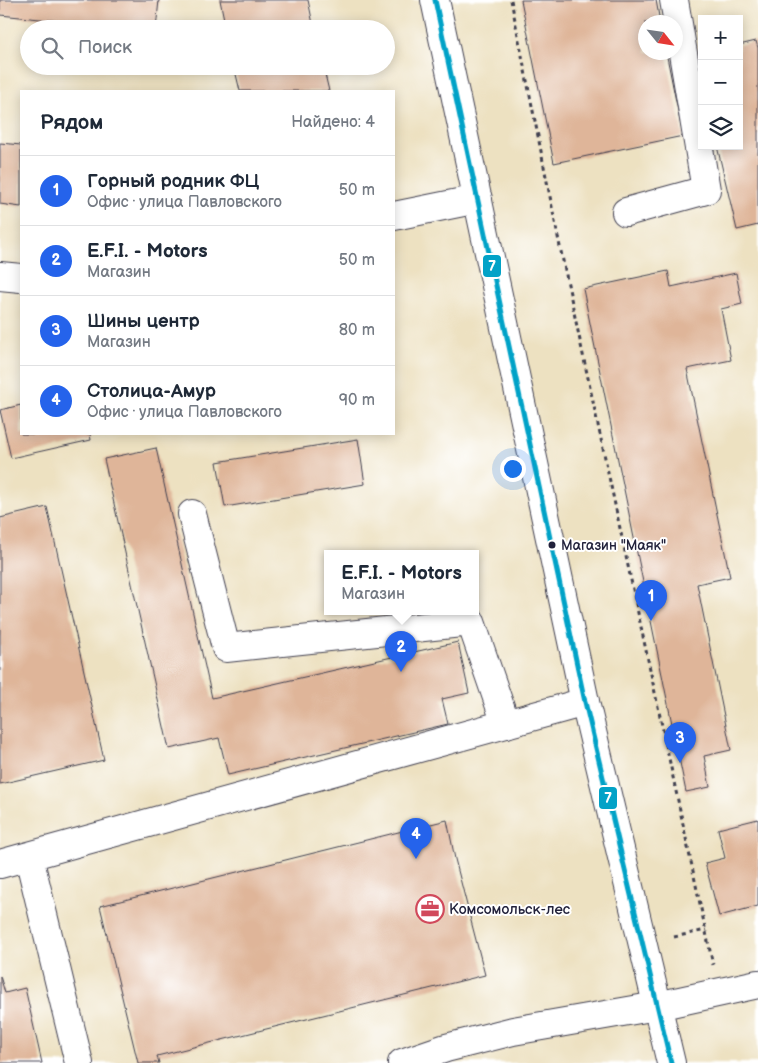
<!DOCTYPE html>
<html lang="ru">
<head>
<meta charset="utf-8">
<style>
  :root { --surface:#fff; --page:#f2f2f3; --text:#1f2937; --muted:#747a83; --line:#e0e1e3; --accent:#2563eb }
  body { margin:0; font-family:"Balsamiq Sans",sans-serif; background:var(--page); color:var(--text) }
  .controls { position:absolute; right:15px; top:15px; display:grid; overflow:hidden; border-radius:0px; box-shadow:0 2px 12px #0003 }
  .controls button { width:45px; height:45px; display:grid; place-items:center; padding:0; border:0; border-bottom:1px solid var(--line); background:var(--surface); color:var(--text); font:25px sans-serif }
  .compass { position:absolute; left:638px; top:15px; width:45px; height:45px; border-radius:50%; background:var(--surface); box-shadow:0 2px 12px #0003; rotate:120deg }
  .you { position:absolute; left:512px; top:468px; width:18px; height:18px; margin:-12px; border:4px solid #fff; border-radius:50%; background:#1a73e8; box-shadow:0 0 0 8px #1a73e833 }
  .badge { display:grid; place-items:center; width:32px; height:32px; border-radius:50%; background:var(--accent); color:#fff; font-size:16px; font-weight:700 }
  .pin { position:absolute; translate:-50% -41px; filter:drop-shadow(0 1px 2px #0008) }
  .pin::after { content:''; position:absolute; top:26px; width:18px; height:15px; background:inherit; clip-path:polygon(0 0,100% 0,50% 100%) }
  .popup { position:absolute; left:324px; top:550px; width:155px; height:65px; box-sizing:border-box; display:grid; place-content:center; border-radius:0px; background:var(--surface); filter:drop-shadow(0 1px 4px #0005); font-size:16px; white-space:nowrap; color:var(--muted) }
  .popup b { font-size:19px; color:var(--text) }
  .popup::after { content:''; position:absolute; left:50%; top:100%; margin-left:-10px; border:10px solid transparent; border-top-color:var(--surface) }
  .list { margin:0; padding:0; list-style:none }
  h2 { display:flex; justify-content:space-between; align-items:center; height:65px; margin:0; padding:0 20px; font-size:21px }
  h2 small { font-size:16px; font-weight:400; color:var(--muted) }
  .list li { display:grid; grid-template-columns:32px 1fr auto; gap:15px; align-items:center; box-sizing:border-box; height:70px; padding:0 20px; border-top:1px solid var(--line) }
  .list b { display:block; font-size:19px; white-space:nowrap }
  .list p { margin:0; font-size:16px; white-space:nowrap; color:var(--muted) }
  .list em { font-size:16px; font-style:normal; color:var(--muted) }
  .icon { flex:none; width:28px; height:28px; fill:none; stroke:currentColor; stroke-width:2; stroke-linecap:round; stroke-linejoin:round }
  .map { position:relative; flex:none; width:758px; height:1063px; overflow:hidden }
  .search { position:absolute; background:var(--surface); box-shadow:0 2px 12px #0003; left:20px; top:20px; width:375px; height:55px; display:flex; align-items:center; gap:12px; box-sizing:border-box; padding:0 18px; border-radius:28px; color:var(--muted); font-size:19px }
  .panel { position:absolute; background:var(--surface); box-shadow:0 2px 12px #0003; left:20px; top:90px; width:375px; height:345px; border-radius:0px }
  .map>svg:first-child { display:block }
</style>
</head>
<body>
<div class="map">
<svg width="758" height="1063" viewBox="0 0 758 1063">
  <rect width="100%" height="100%" fill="#fff"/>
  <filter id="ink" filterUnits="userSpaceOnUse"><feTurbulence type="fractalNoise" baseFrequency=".02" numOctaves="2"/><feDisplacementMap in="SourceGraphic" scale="10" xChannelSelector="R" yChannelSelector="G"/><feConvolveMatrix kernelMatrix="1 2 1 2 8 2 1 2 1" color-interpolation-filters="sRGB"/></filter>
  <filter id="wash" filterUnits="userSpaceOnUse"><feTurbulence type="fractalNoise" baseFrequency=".0096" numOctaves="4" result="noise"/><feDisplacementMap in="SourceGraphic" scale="20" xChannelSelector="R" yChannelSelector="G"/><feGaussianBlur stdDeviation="1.12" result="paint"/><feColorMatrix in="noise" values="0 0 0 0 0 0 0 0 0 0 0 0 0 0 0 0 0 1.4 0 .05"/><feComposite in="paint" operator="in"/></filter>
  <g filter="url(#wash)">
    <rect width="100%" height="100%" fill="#ede1c1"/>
    <g id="blocks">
      <!-- building -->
      <g fill="#dfb599">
        <path d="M0,0H159L156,29H140L0,15Z"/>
        <path d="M220,0H308L314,29H226Z"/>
        <path d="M521,0H656L660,22H646V52H666L683,136L554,163Z"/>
        <path d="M756,41L758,48V225L737,230L717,146H739V45Z"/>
        <path d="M702,54V82H701L695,56Z"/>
        <path d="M234,66H323L329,91H240Z"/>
        <path d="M0,143L21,145V207L0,204Z"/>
        <path d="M668,271L671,287L736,273L742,304L721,309L731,360L687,369L730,577L697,584L731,750L704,756L710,787L686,792L583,289Z"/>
        <path d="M21,405V434H90L91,440L11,458L0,410Z"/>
        <path d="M358,439L365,484L225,507L217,462Z"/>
        <path d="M156,448L212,698L458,642L469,693L442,699L448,724L228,775L219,738L169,749L104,459Z"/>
        <path d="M47,507L104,760L0,784V518Z"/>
        <path d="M758,819V906L719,916L705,863L725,858L718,829Z"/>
        <path d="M447,820L455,859L485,975L157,1056L159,1063H138L100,906Z"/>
        <path d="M0,976L5,993L25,988L42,1063H0Z"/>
      </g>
    </g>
  </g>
  <g filter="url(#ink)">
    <use href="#blocks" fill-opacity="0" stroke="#403f4f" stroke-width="1"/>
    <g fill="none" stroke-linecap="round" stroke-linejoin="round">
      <defs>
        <g id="minor">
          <path d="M435,0L585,702L671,1063"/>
          <path d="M626,212L706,190L674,0"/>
          <path d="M394,216L478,199"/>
          <path d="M0,276L21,278"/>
          <path d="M192,514L226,648L471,622L506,724"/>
          <path d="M29,857L79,1063"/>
          <path d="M0,864L585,702"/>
          <path d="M402,1063L446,1048L513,1031L657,1006L758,984"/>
        </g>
      </defs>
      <!-- minor casing -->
      <use href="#minor" stroke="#403f4f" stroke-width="30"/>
      <!-- path -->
      <g stroke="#403f4f" stroke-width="3" stroke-dasharray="4 4" stroke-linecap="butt">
        <path d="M511,0L559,242L713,965"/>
        <path d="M674,937L706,930"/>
      </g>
      <!-- minor -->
      <use href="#minor" stroke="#fff" stroke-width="28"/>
      <defs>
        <path id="bus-1" d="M435,0L585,702L671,1063"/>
      </defs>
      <!-- bus-1 casing -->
      <use href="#bus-1" stroke="#fff" stroke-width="9"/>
      <!-- bus-1 -->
      <use href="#bus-1" stroke="#02a2c7" stroke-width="5"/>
    </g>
  </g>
  <!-- icons -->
  <defs>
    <symbol id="office-ring" viewBox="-11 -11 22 22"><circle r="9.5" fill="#fff" stroke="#d1495b" stroke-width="1.5"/><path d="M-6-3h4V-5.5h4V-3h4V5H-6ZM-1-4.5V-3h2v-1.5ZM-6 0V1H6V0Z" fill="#d1495b"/></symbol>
  </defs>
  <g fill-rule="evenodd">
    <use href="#office-ring" x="414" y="893" width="32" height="32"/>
  </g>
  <!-- markers -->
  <circle fill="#22223b" stroke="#fff" stroke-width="2" cx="552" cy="545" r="4.5"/>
  <g text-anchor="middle" stroke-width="4" stroke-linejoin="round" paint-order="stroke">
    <!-- bus labels -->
    <g font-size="14" fill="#22223b" stroke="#fff" text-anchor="start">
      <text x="561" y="550">Магазин "Маяк"</text>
    </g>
    <!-- poi labels -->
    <g font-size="15" fill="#22223b" stroke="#fff" text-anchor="start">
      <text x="449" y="914">Комсомольск-лес</text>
    </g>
  </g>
  <g stroke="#fff" stroke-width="2">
    <rect x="482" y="254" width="20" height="24" rx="5" fill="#02a2c7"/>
    <rect x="598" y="786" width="20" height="24" rx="5" fill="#02a2c7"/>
  </g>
  <g font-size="14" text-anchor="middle" font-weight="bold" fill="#fff">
    <text x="492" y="271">7</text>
    <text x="608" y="803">7</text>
  </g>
</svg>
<div class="controls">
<button>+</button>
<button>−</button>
<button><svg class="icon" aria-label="layers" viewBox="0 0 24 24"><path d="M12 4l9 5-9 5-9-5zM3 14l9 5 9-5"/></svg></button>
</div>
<svg class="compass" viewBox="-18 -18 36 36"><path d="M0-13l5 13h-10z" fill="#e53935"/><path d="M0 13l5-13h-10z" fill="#747a83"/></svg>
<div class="you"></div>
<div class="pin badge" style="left:651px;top:621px">1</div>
<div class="pin badge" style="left:401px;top:672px">2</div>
<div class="popup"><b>E.F.I. - Motors</b>Магазин</div>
<div class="pin badge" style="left:680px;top:763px">3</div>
<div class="pin badge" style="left:416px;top:859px">4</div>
<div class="search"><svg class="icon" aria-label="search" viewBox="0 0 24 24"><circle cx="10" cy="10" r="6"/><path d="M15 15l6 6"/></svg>Поиск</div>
<section class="panel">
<h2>Рядом<small>Найдено: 4</small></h2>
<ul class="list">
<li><span class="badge">1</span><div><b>Горный родник ФЦ</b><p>Офис · улица Павловского</p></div><em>50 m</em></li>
<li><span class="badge">2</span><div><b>E.F.I. - Motors</b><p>Магазин</p></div><em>50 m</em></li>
<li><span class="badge">3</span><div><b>Шины центр</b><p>Магазин</p></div><em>80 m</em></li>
<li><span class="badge">4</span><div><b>Столица-Амур</b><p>Офис · улица Павловского</p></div><em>90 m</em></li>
</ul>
</section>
</div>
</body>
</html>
